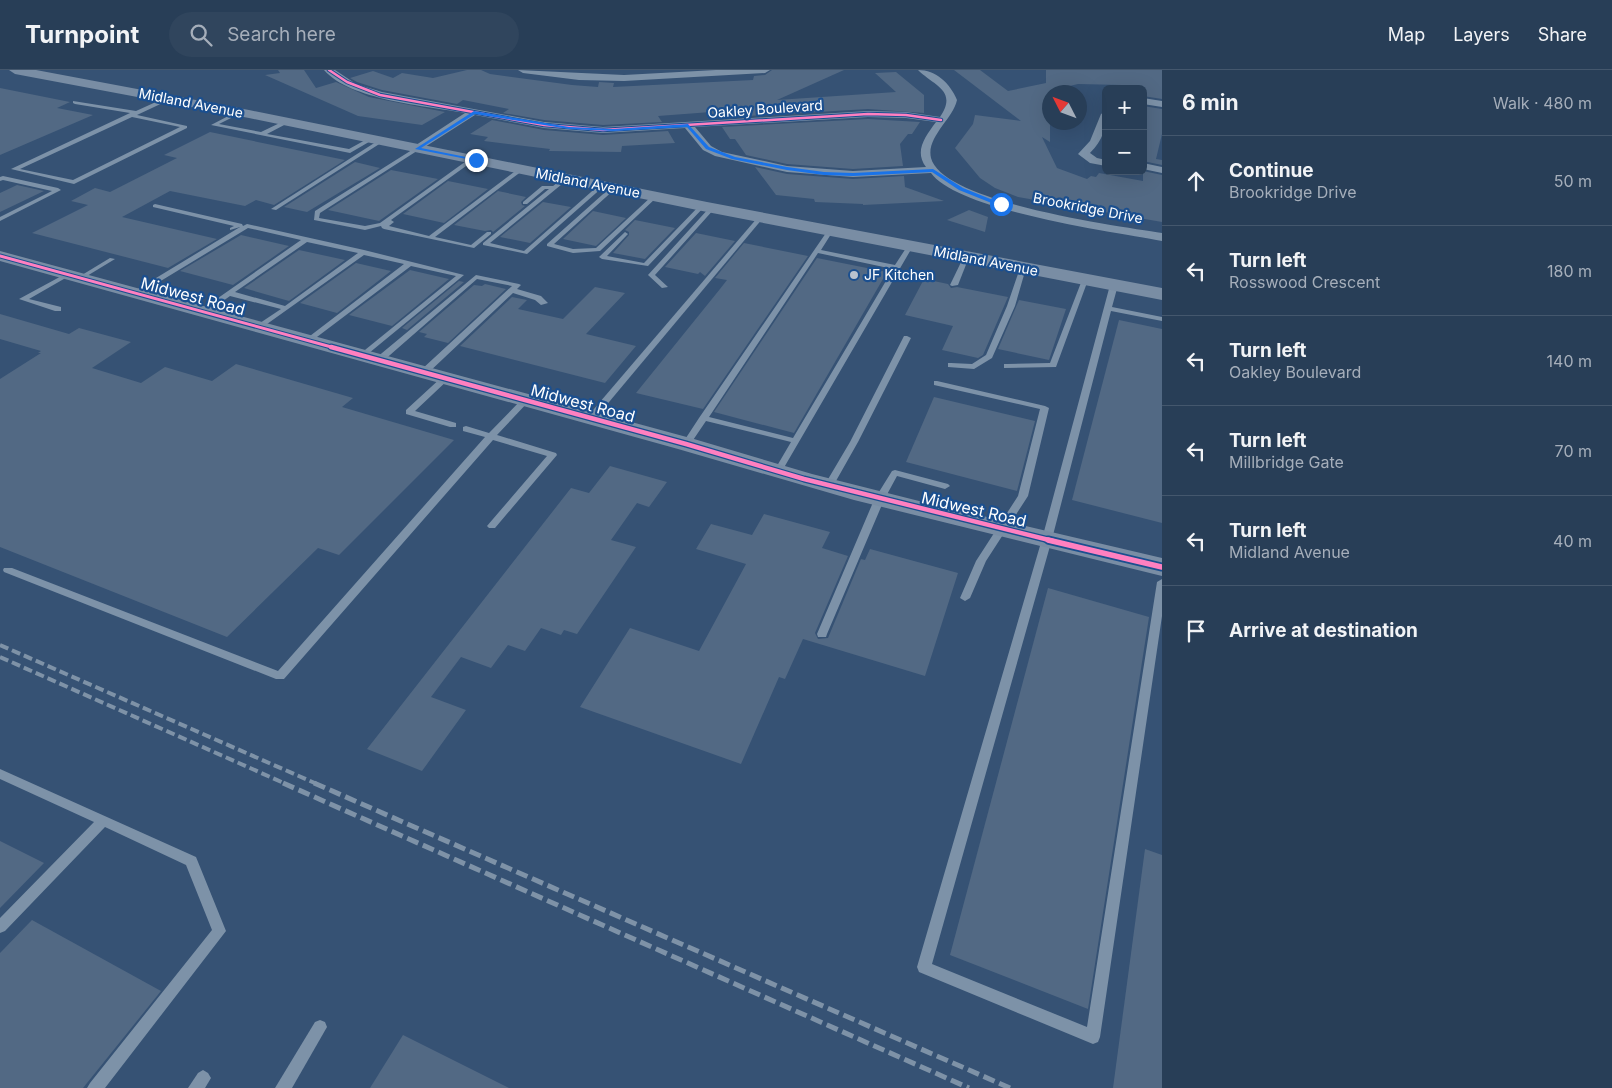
<!DOCTYPE html>
<html lang="en">
<head>
<meta charset="utf-8">
<style>
  :root { --surface:#283e57; --page:#30455d; --text:#f1f3f6; --muted:#a5aeba; --line:#44576d }
  body { margin:0; font-family:Inter,sans-serif; background:var(--page); color:var(--text) }
  .controls { position:absolute; right:15px; top:15px; display:grid; overflow:hidden; border-radius:8px; box-shadow:0 5px 20px #0002 }
  .controls button { width:45px; height:45px; display:grid; place-items:center; padding:0; border:0; border-bottom:1px solid var(--line); background:var(--surface); color:var(--text); font:25px sans-serif }
  .compass { position:absolute; left:1042px; top:15px; width:45px; height:45px; border-radius:50%; background:var(--surface); box-shadow:0 5px 20px #0002; rotate:312deg }
  .stop { position:absolute; width:15px; height:15px; margin:-11px; border:4px solid #1a73e8; border-radius:50%; background:#fff }
  .stop.end { background:#1a73e8; border-color:#fff; box-shadow:0 1px 5px #0008 }
  .list { margin:0; padding:0; list-style:none }
  h2 { display:flex; justify-content:space-between; align-items:center; height:65px; margin:0; padding:0 20px; font-size:21px }
  h2 small { font-size:16px; font-weight:400; color:var(--muted) }
  .list li { display:grid; grid-template-columns:32px 1fr auto; gap:15px; align-items:center; box-sizing:border-box; height:90px; padding:0 20px; border-top:1px solid var(--line) }
  .list b { display:block; font-size:19px; white-space:nowrap }
  .list p { margin:0; font-size:16px; white-space:nowrap; color:var(--muted) }
  .list em { font-size:16px; font-style:normal; color:var(--muted) }
  .icon { flex:none; width:28px; height:28px; fill:none; stroke:currentColor; stroke-width:2; stroke-linecap:round; stroke-linejoin:round }
  .map { position:relative; flex:none; width:1162px; height:1018px; overflow:hidden }
  header { display:flex; align-items:center; gap:30px; box-sizing:border-box; height:70px; padding:0 25px; background:var(--surface); border-bottom:1px solid var(--line) }
  header strong { font-size:24px }
  nav { display:flex; gap:28px; margin-inline-start:auto; font-size:18px }
  .search { width:350px; height:45px; background:var(--page); display:flex; align-items:center; gap:12px; box-sizing:border-box; padding:0 18px; border-radius:28px; color:var(--muted); font-size:19px }
  main { display:flex }
  aside { flex:1; background:var(--surface) }
  .map>svg:first-child { display:block }
</style>
</head>
<body>
<header>
<strong>Turnpoint</strong>
<div class="search"><svg class="icon" aria-label="search" viewBox="0 0 24 24"><circle cx="10" cy="10" r="6"/><path d="M15 15l6 6"/></svg>Search here</div>
<nav><a>Map</a><a>Layers</a><a>Share</a></nav>
</header>
<main>
<div class="map">
<svg width="1162" height="1018" viewBox="0 0 1162 1018">
  <rect width="100%" height="100%" fill="#365274"/>
  <!-- building -->
  <g fill="#526984">
    <path d="M278,0H304L316,18L336,12L369,27L445,42L422,55L358,46L265,5L280,3Z"/>
    <path d="M467,0H481L490,4L572,15L598,17L599,12L614,13L613,17L753,10L754,6L765,5L772,0H844L777,30L896,22L875,3L896,2L924,25V43L868,39L715,48L711,42L658,46L662,52L603,55L544,50L503,43L509,39L463,30L457,34L382,20L357,12L350,8L373,1L393,8L402,3L433,8Z"/>
    <path d="M954,0H980L1008,21L1046,13V0H1162V29L1143,26V19H1120L1121,15L1078,14L1057,19L1055,22H1050V72L1042,67L1057,98L1087,109L1091,106L1096,107L1099,103L1143,111V101L1162,105V152L1018,127L995,118L980,108L955,78L973,54L975,45L1021,51Z"/>
    <path d="M0,18L70,32L57,38L93,45L0,85Z"/>
    <path d="M1143,36L1162,39V64L1156,89L1162,90V95L1143,91Z"/>
    <path d="M868,49L920,52L912,64H908L900,74L903,96L853,99L787,94L746,85L735,69H730L722,57Z"/>
    <path d="M492,50L544,60L603,65L668,61L675,73L622,76L621,82L549,81L550,79L484,71L488,67L470,64Z"/>
    <path d="M210,62L345,90L274,135L256,130L245,136L170,121L122,147L217,169L168,198L32,163L88,135L71,131L95,118L110,122L177,88L164,85Z"/>
    <path d="M355,92L380,98L307,142L284,137Z"/>
    <path d="M755,97L787,104L853,109L904,106L905,117L944,131L863,135V134L815,132L814,129L776,125Z"/>
    <path d="M391,100L438,109L379,151L328,140Z"/>
    <path d="M448,111L488,119L444,153L403,144Z"/>
    <path d="M17,115L44,121L0,142V123Z"/>
    <path d="M498,121L526,127L521,132L522,135L525,136L493,162L491,160L485,161L454,155Z"/>
    <path d="M543,132L571,137L530,173L500,167Z"/>
    <path d="M969,140L988,147L985,162L947,150Z"/>
    <path d="M593,141L626,148L596,176L563,169Z"/>
    <path d="M635,150L675,158L645,189L613,183L629,165V162L625,160Z"/>
    <path d="M696,163L735,171L705,206L700,202L698,204L665,197Z"/>
    <path d="M241,165L289,176L233,215L180,201Z"/>
    <path d="M744,173L808,186L703,339L636,323L720,219L727,210L715,208Z"/>
    <path d="M299,180L345,190L289,231L244,218Z"/>
    <path d="M817,188L887,202L794,363L714,342Z"/>
    <path d="M356,193L391,201L337,243L300,233Z"/>
    <path d="M410,200L449,209L392,256L349,245Z"/>
    <path d="M924,209L948,214L951,218L957,217L1008,227L983,285L978,288L942,280L953,256L905,245Z"/>
    <path d="M459,211L464,212L407,260L402,258Z"/>
    <path d="M485,214L506,219L448,273L424,267L427,264L419,262L474,215L482,216Z"/>
    <path d="M595,217L625,223L586,264L636,276L605,313L460,276L512,227L527,230L518,239L563,249Z"/>
    <path d="M1019,230L1066,239L1049,290L998,279Z"/>
    <path d="M0,244L69,264L79,258L131,272L92,298L141,313L165,297L212,311L236,294L353,328L342,337L454,370L339,485L318,478L227,567L0,477V309L41,283H38L41,281L0,269Z"/>
    <path d="M1119,250L1162,259V453L1072,430Z"/>
    <path d="M934,327L1035,351L1017,421L906,392Z"/>
    <path d="M610,396L667,412L649,437L637,433L611,470L636,477L577,564L564,560L561,565L541,558L525,581L508,575L491,598L461,587L431,627L466,640L422,701L367,679L571,418L589,423Z"/>
    <path d="M764,444L830,462L822,478L848,486L815,563L818,569L828,568L861,489L865,490L870,479L958,503L925,606L803,569L785,609L779,607L741,694L580,637L630,558L699,581L746,494L696,479L711,454L752,465Z"/>
    <path d="M1048,518L1149,547L1088,939L950,885Z"/>
    <path d="M0,771L44,793L0,838Z"/>
    <path d="M1145,779L1162,785V1018H1113Z"/>
    <path d="M32,850L161,921L83,1018H0V883Z"/>
    <path d="M403,965L509,1018H370Z"/>
  </g>
  <g fill="none" stroke-linecap="round" stroke-linejoin="round">
    <!-- lane -->
    <g fill="#7d92a8" fill-rule="evenodd">
      <path d="M167,27L169,30L137,45L187,56V58L74,114L11,99L130,43L75,34L73,33V31L136,41ZM132,47L180,57L73,110L20,99Z"/>
      <path d="M238,41L243,42L219,54L261,62L286,50L288,51V53L267,64L349,79L369,68L374,69L350,83L211,55Z"/>
      <path d="M379,70L384,71L276,140L271,139Z"/>
      <path d="M415,78L420,79L320,143L319,148L365,156L380,153L469,89H473V91L391,150L394,152L389,156L429,166L518,99H522V101L435,167L471,175L487,162H491V164L474,178L384,159L382,158L381,156L365,160L314,150L315,141Z"/>
      <path d="M3,106L58,118L61,120L0,151V147L52,121L3,110L0,111V107Z"/>
      <path d="M565,107L568,109L567,110L490,173L524,181L599,115L604,116L527,184L483,175V173L549,119H545L527,134H523V132L542,116H553Z"/>
      <path d="M611,117L616,118L554,174L573,179L596,178L652,126L657,127L600,181L573,183L547,176V174Z"/>
      <path d="M155,134L242,154L243,156L247,154L364,180L464,205L363,288H360V284L456,206L411,196L309,273L305,271L306,269L404,194L364,185L260,259H257V255L281,239L230,226L205,244L198,242L301,170L248,158L136,226H133V222L240,157L230,160V158L234,156L153,137V135ZM307,172L358,183L285,236L235,222Z"/>
      <path d="M700,135L705,136L648,196L602,189L599,187L625,162L628,164L627,165L607,186L644,193Z"/>
      <path d="M710,137L715,138L655,205L668,217L662,218L648,205Z"/>
      <path d="M758,147L763,148L594,350H588V346Z"/>
      <path d="M830,159L833,161L821,180L895,195L908,175L913,176L782,401L778,404L774,401L791,372L706,351L689,376H683L682,374L699,348L828,160ZM818,183L893,199L793,368L709,347Z"/>
      <path d="M964,186L969,187L958,215L952,216L950,215Z"/>
      <path d="M110,188L115,189L82,209L77,208Z"/>
      <path d="M1023,196L1026,198L1015,236L992,288L974,299L948,297V293H951L972,294L986,285L1007,236L1020,198Z"/>
      <path d="M67,203L69,204V206L29,229L61,237V241H55L19,229Z"/>
      <path d="M476,205L519,214L521,215L517,219L541,226L548,233L541,235L535,230L513,223L427,304H421V300L512,216L477,209L382,292H376V288Z"/>
      <path d="M1085,208L1088,210L1056,297L1004,298V294H1007L1050,293L1082,210Z"/>
      <path d="M1114,213L1118,215L1112,237L1162,247V251L1111,241L1052,469L932,894L1087,957L1157,512L1162,509V546L1100,967L1098,972L1093,974L919,902L917,897L1042,469L1110,215Z"/>
      <path d="M904,266H907L911,268L858,372L832,418H826L824,416L850,372Z"/>
      <path d="M443,306H449L450,308L415,341L456,353V357H450L406,344V340Z"/>
      <path d="M934,311H937L1045,336L1049,338L1028,426L986,491L970,528L965,531L960,528L976,491L1018,426L1040,339L934,315Z"/>
      <path d="M523,328H529L530,330L497,365L556,383L557,385L495,458H489L487,456L547,386L493,370L284,609H276L4,502L3,500L4,498H12L278,601L485,367L463,361V357L466,356L489,363Z"/>
      <path d="M895,400L948,414L950,416L945,419L897,406L884,430L827,564L826,567H818L817,564L874,430L892,401Z"/>
      <path d="M0,699L196,787L226,861L105,1018H87L90,1013L212,860L186,795L105,757L5,861L0,863V848L94,752L0,709Z"/>
      <path d="M320,950L325,952L327,957L292,1018H275L315,952Z"/>
      <path d="M203,1000L208,1003L211,1008L205,1018H188L198,1003Z"/>
    </g>
    <!-- street -->
    <g fill="#7d92a8" fill-rule="evenodd">
      <path d="M324,0H335L356,14L382,22L544,52L603,57L868,41L906,42L940,47C958,20 934,16 918,0C936,0 950,13 957,30C953,49 926,67 931,88C943,133 1119,156 1162,163V171C1114,162 958,141 931,103L853,107L787,102L715,86L703,80L685,58L603,63L544,58L475,45L417,82L412,79L413,77L465,43C426,36 350,30 324,0ZM868,47L906,48L936,52C925,67 914,81 926,97L853,101L787,96L722,82L711,76L695,57Z"/>
      <path d="M518,0L624,5L716,0H770L765,3L624,11L579,10L523,3Z"/>
      <path d="M1143,28L1162,31V37L1143,34Z"/>
      <path d="M1106,41C1106,59 1103,70 1090,83L1097,88L1106,90V96L1090,93L1078,84L1090,71L1101,44Z"/>
      <path d="M1143,93L1162,97V103L1143,99Z"/>
    </g>
    <!-- secondary -->
    <g fill="#798da4" fill-rule="evenodd">
      <path d="M9,0H36L249,40L707,132L1162,218V230L707,142L249,48L15,4Z"/>
      <path d="M0,181L694,369L812,404L923,432L1162,488V506L854,430L678,379L0,191Z"/>
    </g>
    <!-- rail-far1 -->
    <g stroke="#7e92a7" stroke-width="4" stroke-dasharray="9 4" stroke-linecap="butt">
      <path d="M0,575L317,714"/>
      <path d="M0,587L286,714"/>
    </g>
    <!-- rail -->
    <g stroke="#7e92a7" stroke-width="5" stroke-dasharray="12 5" stroke-linecap="butt">
      <path d="M283,713L969,1018"/>
      <path d="M314,713L1010,1018"/>
    </g>
    <defs>
      <path id="cycleway-far3" d="M329,0L347,12L380,25L544,55L603,60L868,44L906,45L941,50"/>
      <path id="cycleway-far2" d="M0,186L335,278"/>
      <path id="cycleway-far1" d="M331,277L686,374L804,409L1053,471"/>
      <path id="cycleway" d="M1048,470L1162,497"/>
    </defs>
    <!-- cycleway-far3 casing -->
    <use href="#cycleway-far3" stroke="#1b4f8f" stroke-width="4.5"/>
    <!-- cycleway-far2 casing -->
    <use href="#cycleway-far2" stroke="#1b4f8f" stroke-width="5"/>
    <!-- cycleway-far1 casing -->
    <use href="#cycleway-far1" stroke="#1b4f8f" stroke-width="7"/>
    <!-- cycleway casing -->
    <use href="#cycleway" stroke="#1b4f8f" stroke-width="9"/>
    <!-- cycleway-far3 -->
    <use href="#cycleway-far3" stroke="#ff80c0" stroke-width="2.5"/>
    <!-- cycleway-far2 -->
    <use href="#cycleway-far2" stroke="#ff80c0" stroke-width="3"/>
    <!-- cycleway-far1 -->
    <use href="#cycleway-far1" stroke="#ff80c0" stroke-width="4.5"/>
    <!-- cycleway -->
    <use href="#cycleway" stroke="#ff80c0" stroke-width="5.5"/>
  </g>
  <!-- route -->
  <path fill="#1a73e8" d="M474,41L569,57L613,59L688,54L709,77L735,87L787,97L824,102L853,103L933,99L963,118L1003,134L999,136L959,120L932,102L853,106L824,105L787,100L732,89L706,79L687,57L613,61L569,59L475,44L421,78L476,89L477,91L415,79Z"/>
  <!-- markers -->
  <circle fill="#b9c2ce" stroke="#1b4f8f" stroke-width="2" cx="854" cy="205" r="5"/>
  <g text-anchor="middle" stroke-width="4.5" stroke-linejoin="round" paint-order="stroke">
    <!-- far-street labels -->
    <g font-size="14" fill="#fff" stroke="#1b4f8f">
      <text transform="translate(191 33) rotate(11)" y="5">Midland Avenue</text>
      <text transform="translate(765 39) rotate(-4)" y="5">Oakley Boulevard</text>
      <text transform="translate(588 113) rotate(11)" y="5">Midland Avenue</text>
      <text transform="translate(1088 138) rotate(11)" y="5">Brookridge Drive</text>
      <text transform="translate(986 191) rotate(11)" y="5">Midland Avenue</text>
    </g>
    <!-- far-poi labels -->
    <g font-size="14" fill="#fff" stroke="#1b4f8f" text-anchor="start">
      <text x="864" y="210">JF Kitchen</text>
    </g>
    <!-- street labels -->
    <g font-size="16" fill="#fff" stroke="#1b4f8f">
      <text transform="translate(193 226) rotate(15)" y="6">Midwest Road</text>
      <text transform="translate(583 333) rotate(15)" y="6">Midwest Road</text>
      <text transform="translate(974 439) rotate(13)" y="6">Midwest Road</text>
    </g>
  </g>
</svg>
<div class="controls">
<button>+</button>
<button>−</button>
</div>
<svg class="compass" viewBox="-18 -18 36 36"><path d="M0-13l5 13h-10z" fill="#e53935"/><path d="M0 13l5-13h-10z" fill="#a5aeba"/></svg>
<div class="stop" style="left:1001px;top:134px"></div>
<div class="stop end" style="left:476px;top:90px"></div>
</div>
<aside>
<h2>6 min<small>Walk · 480 m</small></h2>
<ul class="list">
<li><svg class="icon" aria-label="ahead" viewBox="0 0 24 24"><path d="M12 20V5M6 11l6-6 6 6"/></svg><div><b>Continue</b><p>Brookridge Drive</p></div><em>50 m</em></li>
<li><svg class="icon" aria-label="left" viewBox="0 0 24 24"><path d="M17 20v-9H6M10 6l-5 5 5 5"/></svg><div><b>Turn left</b><p>Rosswood Crescent</p></div><em>180 m</em></li>
<li><svg class="icon" aria-label="left" viewBox="0 0 24 24"><path d="M17 20v-9H6M10 6l-5 5 5 5"/></svg><div><b>Turn left</b><p>Oakley Boulevard</p></div><em>140 m</em></li>
<li><svg class="icon" aria-label="left" viewBox="0 0 24 24"><path d="M17 20v-9H6M10 6l-5 5 5 5"/></svg><div><b>Turn left</b><p>Millbridge Gate</p></div><em>70 m</em></li>
<li><svg class="icon" aria-label="left" viewBox="0 0 24 24"><path d="M17 20v-9H6M10 6l-5 5 5 5"/></svg><div><b>Turn left</b><p>Midland Avenue</p></div><em>40 m</em></li>
<li><svg class="icon" aria-label="arrive" viewBox="0 0 24 24"><path d="M6 21V4h12l-3 4 3 4H6"/></svg><div><b>Arrive at destination</b></div></li>
</ul>
</aside>
</main>
</body>
</html>
